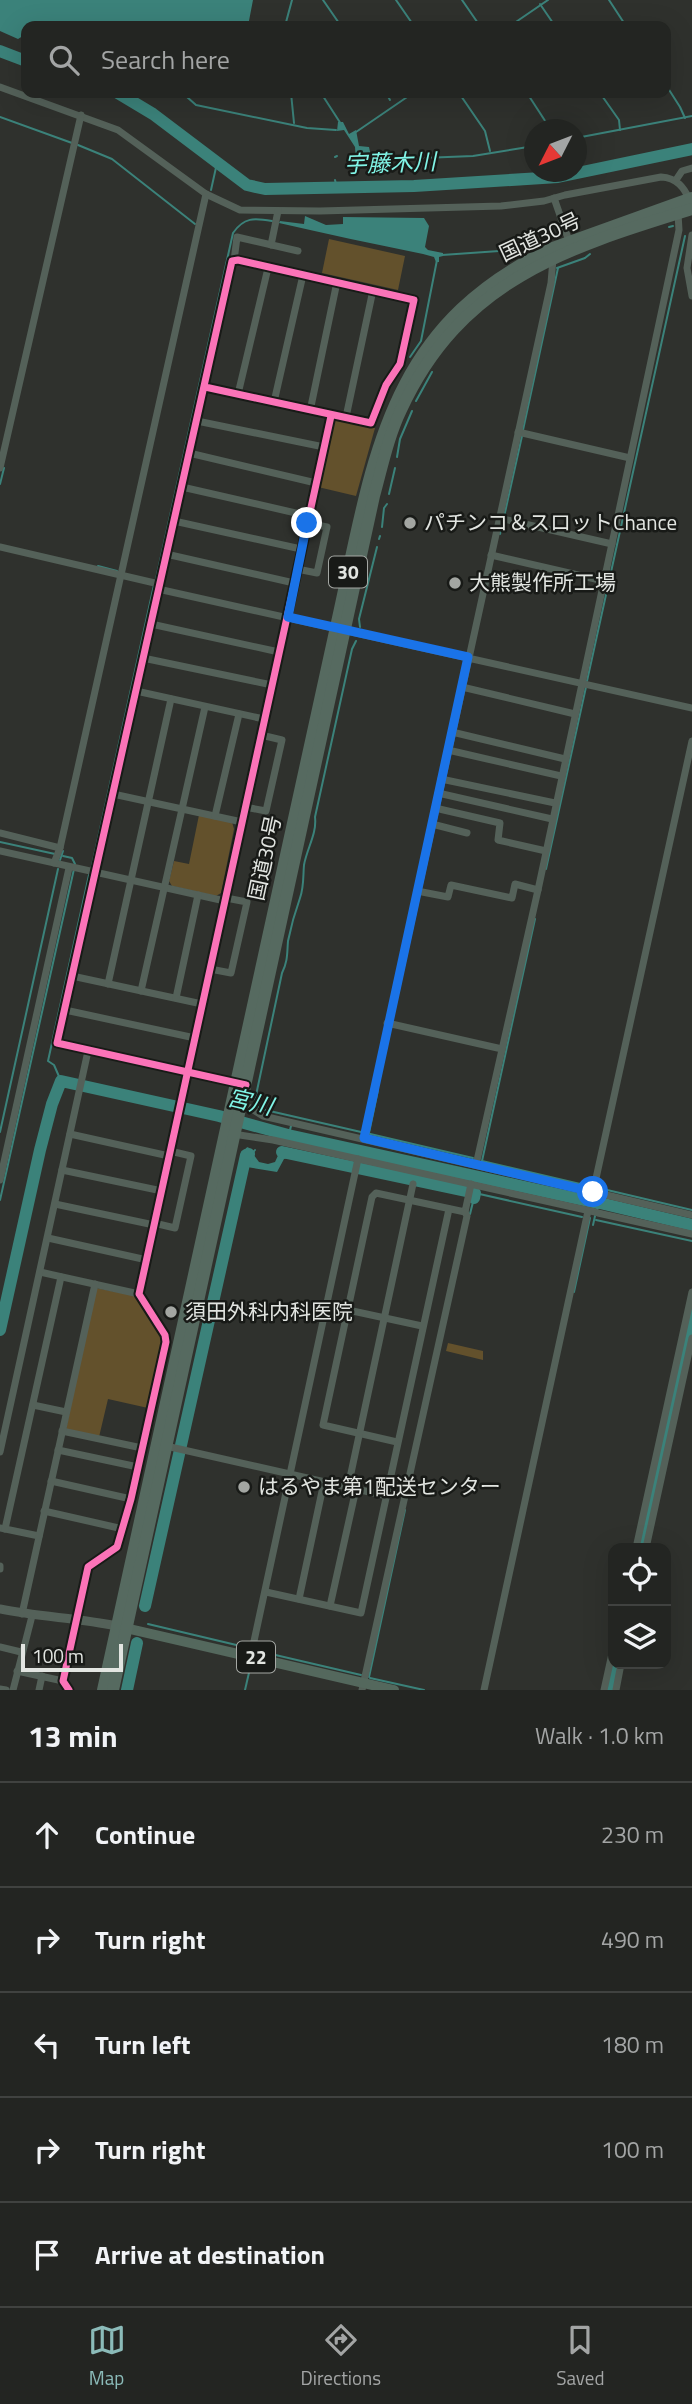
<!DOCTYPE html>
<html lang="en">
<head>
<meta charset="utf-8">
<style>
  :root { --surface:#232522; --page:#2f312f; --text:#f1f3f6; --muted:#a3a5a5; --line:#404240; --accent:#8bbbb9 }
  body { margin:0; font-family:"Titillium Web","Noto Sans JP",sans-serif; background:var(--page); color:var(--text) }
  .controls { position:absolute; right:21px; bottom:21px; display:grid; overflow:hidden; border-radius:14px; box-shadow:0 7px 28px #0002 }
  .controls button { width:63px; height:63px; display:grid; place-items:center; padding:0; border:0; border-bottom:2px solid var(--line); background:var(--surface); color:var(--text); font:35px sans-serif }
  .compass { position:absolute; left:524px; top:119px; width:63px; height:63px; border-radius:50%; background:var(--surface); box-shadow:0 7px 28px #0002; rotate:228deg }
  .scale { position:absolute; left:21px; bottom:18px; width:102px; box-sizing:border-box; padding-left:7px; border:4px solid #e2e5e1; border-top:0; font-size:19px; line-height:24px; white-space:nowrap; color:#e2e5e1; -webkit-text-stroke:5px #181a17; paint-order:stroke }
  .stop { position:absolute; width:21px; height:21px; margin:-16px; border:5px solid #1a73e8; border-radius:50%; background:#fff }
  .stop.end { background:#1a73e8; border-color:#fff; box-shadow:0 2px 7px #0008 }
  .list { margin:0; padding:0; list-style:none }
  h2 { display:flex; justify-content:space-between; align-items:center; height:91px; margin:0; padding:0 28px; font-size:30px }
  h2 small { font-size:23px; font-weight:400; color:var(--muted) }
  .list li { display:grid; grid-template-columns:46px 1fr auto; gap:21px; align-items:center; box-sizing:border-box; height:105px; padding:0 28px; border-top:2px solid var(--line) }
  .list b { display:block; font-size:26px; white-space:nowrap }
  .list em { font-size:23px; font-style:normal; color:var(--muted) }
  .icon { flex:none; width:38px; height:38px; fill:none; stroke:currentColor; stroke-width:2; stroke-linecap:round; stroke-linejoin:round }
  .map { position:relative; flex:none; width:692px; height:1690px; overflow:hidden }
  .search { position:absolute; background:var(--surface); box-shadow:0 7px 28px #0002; left:21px; right:21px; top:21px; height:77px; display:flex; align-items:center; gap:18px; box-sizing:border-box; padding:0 24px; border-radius:14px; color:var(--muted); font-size:26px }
  .sheet { height:616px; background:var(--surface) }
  nav { display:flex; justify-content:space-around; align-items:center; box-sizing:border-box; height:98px; border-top:2px solid var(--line); background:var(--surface); font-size:19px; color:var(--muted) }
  nav a { display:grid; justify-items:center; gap:4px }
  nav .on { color:var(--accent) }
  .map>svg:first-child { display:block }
</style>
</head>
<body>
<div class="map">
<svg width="692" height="1690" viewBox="0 0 692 1690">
  <rect width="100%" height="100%" fill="#2f312d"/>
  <!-- green -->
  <g fill="#63512c">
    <path d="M329,239L405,256L398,290L322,273Z"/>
    <path d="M335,418L375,428L356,496L318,487L333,420Z"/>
    <path d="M199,815L232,822L234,829L221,893L216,896L172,886L169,881L174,861L189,864Z"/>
    <path d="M96,1288L137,1296L161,1332L163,1340L148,1408L108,1399L99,1437L66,1429Z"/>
    <path d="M448,1343L483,1351V1360L446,1351Z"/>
  </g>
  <!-- water -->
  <g fill="#3b827a">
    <path d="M0,0H253L248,26H26V34L18,39L0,31Z"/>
    <path d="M338,122H343L349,134L356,130L359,146L369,147L372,161H356L355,147L344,130L337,131Z"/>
    <path d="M305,216L326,225L343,224V217L424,218L429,226L425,247L428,250L443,253V256L439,257V262H436L434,257L423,254C375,244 326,234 279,223L280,221L304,224Z"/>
    <path d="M248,1147L259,1162L268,1164L275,1162L281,1149L285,1147L296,1151L295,1156L284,1159L277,1172L241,1166L246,1148Z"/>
  </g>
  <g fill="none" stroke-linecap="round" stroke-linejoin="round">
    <!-- stream -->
    <g stroke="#3b827a" stroke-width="2">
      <path d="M323,0L341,26"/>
      <path d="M396,0L414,26"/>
      <path d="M462,0L480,26"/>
      <path d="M609,0L626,26"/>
      <path d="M540,4L555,26"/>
      <path d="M285,26L292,0"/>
      <path d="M510,26L548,0"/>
      <path d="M666,85L680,107L685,118"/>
      <path d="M291,93L294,123"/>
      <path d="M321,93L341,124"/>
      <path d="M386,93L390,100"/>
      <path d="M459,93L485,131L490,151"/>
      <path d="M527,93L551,130"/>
      <path d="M600,93L619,120L620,130"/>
      <path d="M187,97L196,105L307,128L336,130"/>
      <path d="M0,117L72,143"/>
      <path d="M356,132L413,93"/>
      <path d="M576,138L692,116"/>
      <path d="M78,145L112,159L195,224"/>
      <path d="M335,157L337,156"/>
      <path d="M372,160L473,156L534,146"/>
      <path d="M335,180L337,188"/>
      <path d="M211,190L217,163"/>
      <path d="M669,227L673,226"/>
      <path d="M442,255L514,250"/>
      <path d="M557,268L585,258L590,254"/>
      <path d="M410,357L421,341L437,260"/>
      <path d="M416,401L432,372"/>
      <path d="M523,430L558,268"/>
      <path d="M397,457L400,439L412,411"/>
      <path d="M0,484L4,468"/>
      <path d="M389,494L395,468"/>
      <path d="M504,517L522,436"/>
      <path d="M382,527L384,508L387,504"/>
      <path d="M500,534L503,522"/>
      <path d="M379,539L380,536"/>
      <path d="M98,566L117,571"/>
      <path d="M156,579L233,233C244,217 254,218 272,221"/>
      <path d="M360,627L359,619L377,547"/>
      <path d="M356,641L352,649L315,817C317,834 307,848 304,865C303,876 304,887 300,898C295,912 291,926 288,941C287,953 288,961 282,973L255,1100L257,1106L261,1109L361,1132"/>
      <path d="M587,681L685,236"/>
      <path d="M0,842L55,854"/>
      <path d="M63,856L72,858L75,864"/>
      <path d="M60,860L63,851"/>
      <path d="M546,869L586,687"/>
      <path d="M91,870L154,585"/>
      <path d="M61,1081L54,1065L48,1061L89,875"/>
      <path d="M0,1132L58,869"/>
      <path d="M366,1133L473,1158"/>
      <path d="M369,1133L378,1090"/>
      <path d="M288,1138L291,1126"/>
      <path d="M251,1155L255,1150"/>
      <path d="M482,1161L535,919"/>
      <path d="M482,1161L593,1187"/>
      <path d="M600,1188L602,1185L601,1190"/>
      <path d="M603,1189L692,1210"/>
      <path d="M475,1193L582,1217"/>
      <path d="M0,1200L74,869"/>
      <path d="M597,1211L600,1196"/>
      <path d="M470,1214L474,1198"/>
      <path d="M596,1220L692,1241"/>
      <path d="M593,1225L595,1216"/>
      <path d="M574,1292L590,1218"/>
      <path d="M148,1624L249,1648"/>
      <path d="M254,1650L361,1675"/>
      <path d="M369,1677L405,1510"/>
      <path d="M370,1678L424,1690"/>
      <path d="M245,1690L251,1664"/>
    </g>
    <!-- river -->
    <g stroke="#3b827a" stroke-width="12">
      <path d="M0,51L26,61"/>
      <path d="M118,93L153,114L247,185L265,189L414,186L558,177L692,149"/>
      <path d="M282,1152L475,1193L474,1198"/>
      <path d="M600,1203L692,1225"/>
      <path d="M0,1330L40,1150L52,1104L61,1081L219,1116L288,1135L597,1203"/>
      <path d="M640,1548L692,1311"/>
      <path d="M145,1606L244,1164L246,1155L249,1154"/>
      <path d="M127,1690L137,1643"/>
      <path d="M609,1690L615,1664"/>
    </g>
    <!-- minor -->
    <g stroke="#546159" stroke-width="7">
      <path d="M0,87L118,130L206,194L240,210L320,211L501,206L544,201L565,195L661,177C677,178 684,187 690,201"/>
      <path d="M676,180L682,171L692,168"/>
      <path d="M554,198L569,241"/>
      <path d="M692,235L687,268L692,296"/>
      <path d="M271,245L278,211"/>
      <path d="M234,261L237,237L298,251"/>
      <path d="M205,387L371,423L386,385L400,364L414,300L238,260L232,261L231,265L57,1043L236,1084"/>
      <path d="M238,394L268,268"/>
      <path d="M274,402L303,275"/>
      <path d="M310,411L337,282"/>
      <path d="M346,417L373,290"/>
      <path d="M197,421L324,447"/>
      <path d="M518,432L630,458"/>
      <path d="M189,453L316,483"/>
      <path d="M0,468L81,115"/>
      <path d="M182,487L309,516"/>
      <path d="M499,518L612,544"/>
      <path d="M174,521L301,549"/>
      <path d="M0,547L159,584"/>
      <path d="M166,554L294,583"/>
      <path d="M491,555L604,581"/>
      <path d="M297,569L317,573L327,527L307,523"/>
      <path d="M158,589L692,708"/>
      <path d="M151,624L279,652"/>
      <path d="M143,658L272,685"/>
      <path d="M462,687L575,714"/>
      <path d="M136,691L264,719"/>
      <path d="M452,732L565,759"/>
      <path d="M448,750L561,776"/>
      <path d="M441,779L555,803"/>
      <path d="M438,793L552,819"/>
      <path d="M113,794L242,822"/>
      <path d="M245,807L266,811L282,740L261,735"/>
      <path d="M435,808L500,823L498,840L546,851"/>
      <path d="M215,816L239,714"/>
      <path d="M432,824L467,833"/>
      <path d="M0,833L60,848"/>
      <path d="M0,851L225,901"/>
      <path d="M54,863L60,848L206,194"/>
      <path d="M417,891L448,897L451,885L512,898L515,884L538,890"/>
      <path d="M210,969L231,973L247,902L226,898"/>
      <path d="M72,976L202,1004"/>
      <path d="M108,984L171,699"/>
      <path d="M141,991L205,707"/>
      <path d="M176,998L198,895"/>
      <path d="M65,1010L195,1038"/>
      <path d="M387,1023L502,1049"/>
      <path d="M237,1104L247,1106L263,1116L599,1194"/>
      <path d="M70,1134L169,1156"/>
      <path d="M233,1134L273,1140L595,1212"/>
      <path d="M364,1138L551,283L553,259"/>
      <path d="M476,1165L538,890L679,230L678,214"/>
      <path d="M62,1170L162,1191"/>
      <path d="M0,1180L69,868"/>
      <path d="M593,1192L692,741"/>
      <path d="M602,1194L692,1215"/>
      <path d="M55,1204L154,1225"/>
      <path d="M598,1213L692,1234"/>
      <path d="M154,1223L175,1228L191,1156L170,1151"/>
      <path d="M48,1238L147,1260"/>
      <path d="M40,1272L139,1294"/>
      <path d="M348,1310L422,1326"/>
      <path d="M33,1405L66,1412"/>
      <path d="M62,1431L142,1448"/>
      <path d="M397,1442L323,1425L372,1197L376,1193L465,1212L471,1184"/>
      <path d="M166,1446L387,1496"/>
      <path d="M58,1450L138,1467"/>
      <path d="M0,1452L88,1051"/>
      <path d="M51,1481L131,1499"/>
      <path d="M348,1487L413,1184"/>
      <path d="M44,1511L123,1529"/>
      <path d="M0,1528L39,1536"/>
      <path d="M5,1529L61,1277"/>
      <path d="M636,1548L692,1292"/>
      <path d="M646,1548L692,1338"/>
      <path d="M0,1566V1569"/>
      <path d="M266,1592L361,1613L449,1209"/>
      <path d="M299,1599L324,1482"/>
      <path d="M330,1606L356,1489"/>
      <path d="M22,1614L95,1284"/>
      <path d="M0,1647L21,1652"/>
      <path d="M251,1655L358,1159"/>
      <path d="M17,1671L63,1681"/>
      <path d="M0,1689L6,1690"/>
      <path d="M13,1690L32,1616"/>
      <path d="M39,1690L42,1676"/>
      <path d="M69,1690L63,1681L88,1567L117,1547L131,1499L166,1342L165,1335L139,1294L331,416"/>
      <path d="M362,1690L467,1216L465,1212"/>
      <path d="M484,1690L588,1211"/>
      <path d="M604,1690L613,1649"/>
      <path d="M616,1690L621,1664"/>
    </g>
    <!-- tertiary -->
    <path stroke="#546159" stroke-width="9" d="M0,1609C39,1617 78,1618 117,1626"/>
    <!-- primary -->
    <path stroke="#54685d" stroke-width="10" d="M121,1627L394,1690"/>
    <!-- trunk -->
    <g stroke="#566a60" stroke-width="12">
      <path d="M103,1690L336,627C373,463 383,327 553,248L692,198"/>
      <path d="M113,1690L374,496C382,467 388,437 401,410C461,280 566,248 692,209"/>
    </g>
    <defs>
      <g id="cycleway">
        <path d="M205,387L371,423L386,385L400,364L414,300L238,260L232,261L57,1043L246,1085"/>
        <path d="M69,1690L63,1681L88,1567L117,1547L131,1499L166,1342L165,1335L139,1294L331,416"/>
      </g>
    </defs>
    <!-- cycleway casing -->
    <use href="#cycleway" stroke="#181a17" stroke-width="11"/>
    <!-- cycleway -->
    <use href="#cycleway" stroke="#fb73b8" stroke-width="7"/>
  </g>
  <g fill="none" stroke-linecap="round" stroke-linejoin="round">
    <!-- route -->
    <path stroke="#1a73e8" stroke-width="9" d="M307,523L288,617L468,657L364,1138L593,1192"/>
  </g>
  <!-- markers -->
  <g fill="#a3a6a2" stroke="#181a17" stroke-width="2.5">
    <circle cx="410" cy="523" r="7"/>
    <circle cx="455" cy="583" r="7"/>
    <circle cx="171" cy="1312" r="7"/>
    <circle cx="244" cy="1487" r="7"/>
  </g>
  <g text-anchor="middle" stroke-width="5" stroke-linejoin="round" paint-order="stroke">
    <!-- shield labels -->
    <g fill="#181a17" stroke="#a5a8a4" stroke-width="2">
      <rect x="329" y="556.5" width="38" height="31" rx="5"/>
      <rect x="237" y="1641.5" width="38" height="31" rx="5"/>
    </g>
    <g font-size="19" font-weight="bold" fill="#e2e5e1">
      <text x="348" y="579">30</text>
      <text x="256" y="1664">22</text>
    </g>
    <!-- street labels -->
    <g font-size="21" fill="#e2e5e1" stroke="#181a17">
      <text transform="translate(540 237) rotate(-25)" y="7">国道30号</text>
      <text transform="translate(265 858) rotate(-78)" y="7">国道30号</text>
    </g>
    <!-- poi labels -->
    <g font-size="21" fill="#e2e5e1" stroke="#181a17" text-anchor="start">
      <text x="424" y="530">パチンコ＆スロットChance</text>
      <text x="469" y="590">大熊製作所工場</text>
      <text x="185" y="1319">須田外科内科医院</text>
      <text x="258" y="1494">はるやま第1配送センター</text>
    </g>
    <!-- water labels -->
    <g font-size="23" font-style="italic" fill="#81f5e7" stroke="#181a17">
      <text transform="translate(390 163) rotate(-2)" y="8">宇藤木川</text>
      <text transform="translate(250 1102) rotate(13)" y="8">宮川</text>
    </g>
  </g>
</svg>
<div class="controls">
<button><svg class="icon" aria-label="locate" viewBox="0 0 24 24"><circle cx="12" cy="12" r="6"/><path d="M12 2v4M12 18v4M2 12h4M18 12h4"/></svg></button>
<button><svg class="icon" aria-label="layers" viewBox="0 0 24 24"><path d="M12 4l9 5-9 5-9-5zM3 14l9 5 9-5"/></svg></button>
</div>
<svg class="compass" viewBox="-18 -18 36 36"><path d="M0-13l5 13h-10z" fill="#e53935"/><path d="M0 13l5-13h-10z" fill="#a3a5a5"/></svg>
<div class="scale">100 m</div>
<div class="stop" style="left:593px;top:1192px"></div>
<div class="stop end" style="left:307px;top:523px"></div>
<div class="search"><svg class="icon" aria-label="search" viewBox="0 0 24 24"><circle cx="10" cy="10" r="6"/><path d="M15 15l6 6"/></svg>Search here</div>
</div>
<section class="sheet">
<h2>13 min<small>Walk · 1.0 km</small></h2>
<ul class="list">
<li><svg class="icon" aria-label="ahead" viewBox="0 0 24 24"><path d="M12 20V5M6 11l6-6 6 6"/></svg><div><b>Continue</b></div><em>230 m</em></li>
<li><svg class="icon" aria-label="right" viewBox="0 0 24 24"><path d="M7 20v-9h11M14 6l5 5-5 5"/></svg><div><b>Turn right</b></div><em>490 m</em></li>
<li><svg class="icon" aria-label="left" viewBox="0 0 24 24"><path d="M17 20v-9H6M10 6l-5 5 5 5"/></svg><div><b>Turn left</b></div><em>180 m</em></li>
<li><svg class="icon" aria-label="right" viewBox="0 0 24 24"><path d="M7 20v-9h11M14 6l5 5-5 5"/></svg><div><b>Turn right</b></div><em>100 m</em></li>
<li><svg class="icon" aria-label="arrive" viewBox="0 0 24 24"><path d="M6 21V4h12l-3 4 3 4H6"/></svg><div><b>Arrive at destination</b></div></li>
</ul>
</section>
<nav>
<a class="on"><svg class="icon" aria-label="map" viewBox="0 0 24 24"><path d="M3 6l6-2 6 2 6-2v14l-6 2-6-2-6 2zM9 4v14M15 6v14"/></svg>Map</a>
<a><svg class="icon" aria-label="directions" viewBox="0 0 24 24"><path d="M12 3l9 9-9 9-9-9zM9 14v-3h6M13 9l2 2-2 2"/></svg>Directions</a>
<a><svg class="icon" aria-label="saved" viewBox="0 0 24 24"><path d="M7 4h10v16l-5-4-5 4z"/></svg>Saved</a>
</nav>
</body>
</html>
